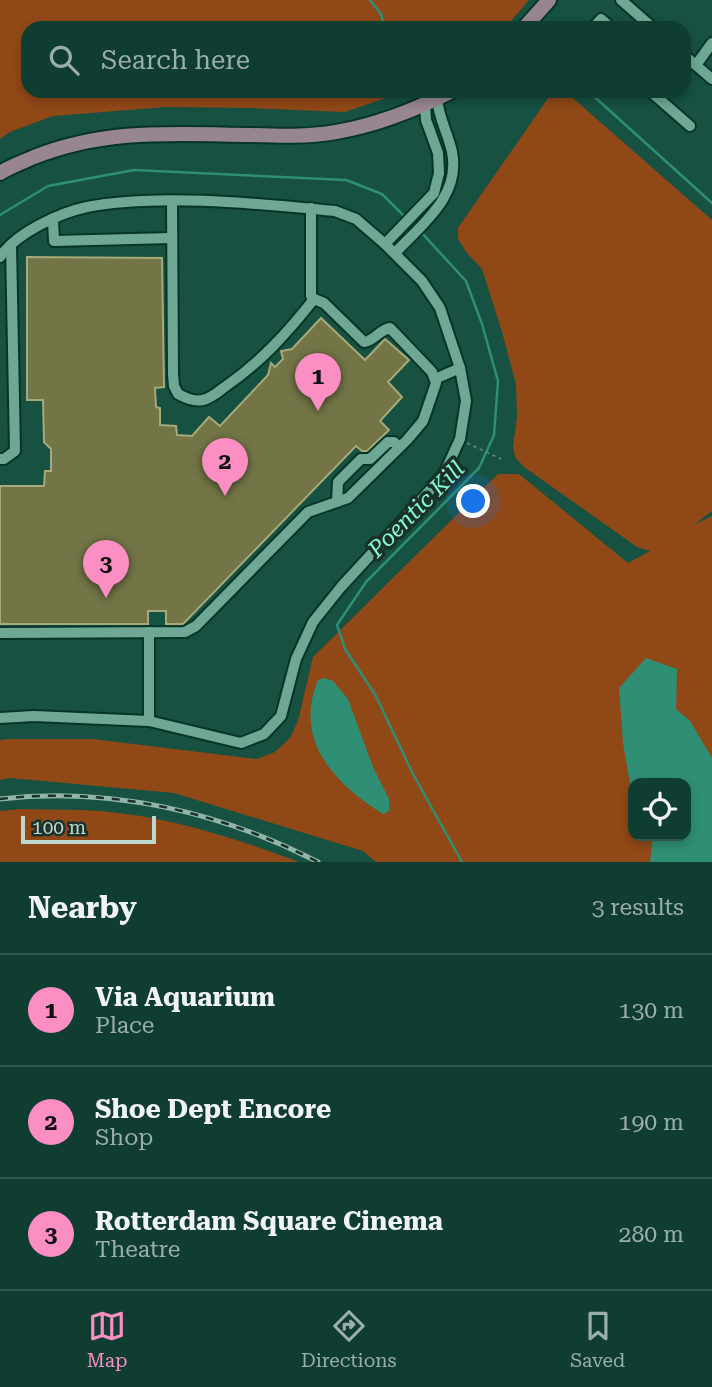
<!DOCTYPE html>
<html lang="en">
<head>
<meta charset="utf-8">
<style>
  :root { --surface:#103d31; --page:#194439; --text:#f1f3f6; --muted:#9caeab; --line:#30564d; --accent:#fb8fc3 }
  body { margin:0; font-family:"Roboto Serif",serif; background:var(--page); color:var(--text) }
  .controls { position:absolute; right:21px; bottom:21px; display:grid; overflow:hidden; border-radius:14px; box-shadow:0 4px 10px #0003 }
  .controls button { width:63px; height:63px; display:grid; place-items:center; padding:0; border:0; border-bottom:2px solid var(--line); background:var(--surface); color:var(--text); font:35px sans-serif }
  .scale { position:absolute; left:21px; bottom:18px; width:135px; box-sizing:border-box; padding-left:7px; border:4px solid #bdd9cf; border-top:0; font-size:19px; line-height:24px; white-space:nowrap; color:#bdd9cf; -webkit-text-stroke:5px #1a322a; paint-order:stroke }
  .you { position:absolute; left:474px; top:502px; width:24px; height:24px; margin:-18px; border:5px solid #fff; border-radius:50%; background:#1a73e8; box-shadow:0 0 0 10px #1a73e833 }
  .badge { display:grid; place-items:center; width:46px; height:46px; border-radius:50%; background:var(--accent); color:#111; font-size:23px; font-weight:700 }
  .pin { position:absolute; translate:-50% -58px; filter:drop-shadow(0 2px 4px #0008) }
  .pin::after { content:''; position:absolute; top:37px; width:24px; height:21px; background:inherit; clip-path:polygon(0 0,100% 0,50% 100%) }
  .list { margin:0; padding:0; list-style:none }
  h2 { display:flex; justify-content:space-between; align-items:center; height:91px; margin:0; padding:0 28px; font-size:30px }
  h2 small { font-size:23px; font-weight:400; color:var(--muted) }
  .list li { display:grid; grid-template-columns:46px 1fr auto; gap:21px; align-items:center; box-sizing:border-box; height:112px; padding:0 28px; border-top:2px solid var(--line) }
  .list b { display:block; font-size:26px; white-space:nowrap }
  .list p { margin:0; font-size:23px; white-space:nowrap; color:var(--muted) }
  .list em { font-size:23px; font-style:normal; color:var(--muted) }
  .icon { flex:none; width:38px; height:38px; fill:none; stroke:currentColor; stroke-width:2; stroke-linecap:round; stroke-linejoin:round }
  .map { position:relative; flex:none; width:712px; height:862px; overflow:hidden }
  .search { position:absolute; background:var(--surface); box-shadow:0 4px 10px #0003; left:21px; right:21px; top:21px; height:77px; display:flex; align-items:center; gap:18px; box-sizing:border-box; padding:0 24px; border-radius:21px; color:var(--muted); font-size:26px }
  .sheet { height:427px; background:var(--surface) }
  nav { display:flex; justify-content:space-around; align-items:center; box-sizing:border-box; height:98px; border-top:2px solid var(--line); background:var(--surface); font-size:19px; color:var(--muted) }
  nav a { display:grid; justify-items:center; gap:4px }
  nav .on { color:var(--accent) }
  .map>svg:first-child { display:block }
</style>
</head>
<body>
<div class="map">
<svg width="712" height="862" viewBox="0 0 712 862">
  <rect width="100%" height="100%" fill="#165141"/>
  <!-- green -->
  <g fill="#904817" fill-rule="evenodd">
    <path d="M0,0H529L505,28H28V91H406L345,112L250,108L166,107L53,116L10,132L0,139Z"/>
    <path d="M553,91L566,92L712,220V511L694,525L712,516V862H376L363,851L174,793L10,778L0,780V740L9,739H93L257,759L275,752L290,738L298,721L313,657L498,474H519L628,563L650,551L637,547L524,467L515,457L513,446L517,417L516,384L502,332L482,269L467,253L458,239V228ZM633,783H686V836H633Z"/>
    <path d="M21,809C47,810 75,809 101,811C170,817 235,838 299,862H0V811Z"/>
  </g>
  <!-- water -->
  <g fill="#2e8f74">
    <path d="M646,658L677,669L676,709L690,721L712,758V862H650L653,836H686V783H633V800L623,743L619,688Z"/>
    <path d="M325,678L333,681L348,699L373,767L389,799V811L383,814C335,784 293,741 318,680Z"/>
  </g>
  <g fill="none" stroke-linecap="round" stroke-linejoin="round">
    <!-- stream -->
    <g stroke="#2e8f74" stroke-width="2.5">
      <path d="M370,0L381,14L385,28"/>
      <path d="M588,91L712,203"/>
      <path d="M0,215L48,186L134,170L346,180L382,194L405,217"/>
      <path d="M420,231L466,281L482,324L498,381L494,435L479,468L366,582L337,625L345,649L376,696L413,774L462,862"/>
    </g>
  </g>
  <!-- building -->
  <path fill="#737546" stroke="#a6a978" stroke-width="2" d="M27,257L162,258L164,387L155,388L156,407L160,408V425L176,426L177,435L192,436L209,417L220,426L268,375L271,363L275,367L283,359L281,351L292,349L321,318L365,360L385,339L409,360L388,382L402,397L380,421L389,430L367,451H362L356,446L183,624H166V611H148V624H0V486H44L45,471H51V449L44,442L43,400H27Z"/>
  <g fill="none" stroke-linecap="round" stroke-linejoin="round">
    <defs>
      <g id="minor">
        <path d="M621,0L653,28"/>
        <path d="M593,28L601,19L611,28"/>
        <path d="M684,55L712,79"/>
        <path d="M696,65L712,43"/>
        <path d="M650,91L690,126"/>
        <path d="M311,208V296L314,299"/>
        <path d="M53,220L54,241L171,238"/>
        <path d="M385,244L434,193L439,173L438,153L426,120L425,105"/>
        <path d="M395,253C422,224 461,196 452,152C448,133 439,119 437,99"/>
        <path d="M0,257C16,233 59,213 87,207C160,193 261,204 335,211L356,219L385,244L422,281L440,308L460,368L466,401L460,439L443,476L341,587L313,622L296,659L281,716L264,734L241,743L149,721L34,716L0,718"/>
        <path d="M435,379L460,368"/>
        <path d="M0,459H4L15,451L11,245"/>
        <path d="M337,502L338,482L361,459H370L388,442H394L399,447"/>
        <path d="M149,632V721"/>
        <path d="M0,633L185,632L196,626L308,512L348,498L407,440L423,421L436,383L432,372L390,328C379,330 374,341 364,342L324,303L314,299C288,332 261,362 226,386C219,391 212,398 203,400C194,402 186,398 178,394L174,386L173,374L172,201"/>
      </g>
      <g id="major">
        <path d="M524,28L549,0"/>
        <path d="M0,173C11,166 23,162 34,157C107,128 174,134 251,135C279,136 308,137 336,132C377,125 415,110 452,91"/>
      </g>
    </defs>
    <!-- minor casing -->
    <use href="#minor" stroke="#063528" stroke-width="14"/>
    <!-- major casing -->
    <use href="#major" stroke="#063528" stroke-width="18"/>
    <!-- path -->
    <path stroke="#518173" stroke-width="2" stroke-dasharray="3.5 3.5" stroke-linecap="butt" d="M467,443L501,459"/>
    <!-- minor -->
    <use href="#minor" stroke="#6ea894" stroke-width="10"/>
    <!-- major -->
    <use href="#major" stroke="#978692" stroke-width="14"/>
    <defs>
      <path id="rail" d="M0,799C109,786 221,812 318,862"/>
    </defs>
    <!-- rail casing -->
    <use href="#rail" stroke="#91b5a9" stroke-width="5"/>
    <!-- rail -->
    <use href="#rail" stroke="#1a322a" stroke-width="2.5" stroke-dasharray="8" stroke-linecap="butt"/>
  </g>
  <g text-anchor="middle" stroke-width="7" stroke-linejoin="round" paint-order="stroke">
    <!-- water labels -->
    <g font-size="23" font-style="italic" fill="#88f9d4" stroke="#1a322a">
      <text transform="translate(416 509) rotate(-45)" y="8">Poentic Kill</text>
    </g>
  </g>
</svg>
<div class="controls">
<button><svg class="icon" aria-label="locate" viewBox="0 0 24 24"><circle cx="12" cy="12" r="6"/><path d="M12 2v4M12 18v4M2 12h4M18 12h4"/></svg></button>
</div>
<div class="scale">100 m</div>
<div class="you"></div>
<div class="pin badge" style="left:318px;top:411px">1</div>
<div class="pin badge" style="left:225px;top:496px">2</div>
<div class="pin badge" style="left:106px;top:598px">3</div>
<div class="search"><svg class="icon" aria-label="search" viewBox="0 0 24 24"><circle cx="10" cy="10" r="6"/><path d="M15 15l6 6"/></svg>Search here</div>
</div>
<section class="sheet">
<h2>Nearby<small>3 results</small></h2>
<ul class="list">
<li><span class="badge">1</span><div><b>Via Aquarium</b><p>Place</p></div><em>130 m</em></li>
<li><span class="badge">2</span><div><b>Shoe Dept Encore</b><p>Shop</p></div><em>190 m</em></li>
<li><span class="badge">3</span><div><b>Rotterdam Square Cinema</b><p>Theatre</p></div><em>280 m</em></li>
</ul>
</section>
<nav>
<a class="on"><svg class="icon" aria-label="map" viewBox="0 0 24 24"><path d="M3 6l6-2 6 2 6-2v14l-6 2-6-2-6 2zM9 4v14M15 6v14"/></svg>Map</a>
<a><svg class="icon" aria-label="directions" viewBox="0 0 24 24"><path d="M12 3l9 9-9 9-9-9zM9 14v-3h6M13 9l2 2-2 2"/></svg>Directions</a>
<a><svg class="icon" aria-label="saved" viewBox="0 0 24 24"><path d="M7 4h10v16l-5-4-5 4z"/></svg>Saved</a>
</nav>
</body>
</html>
